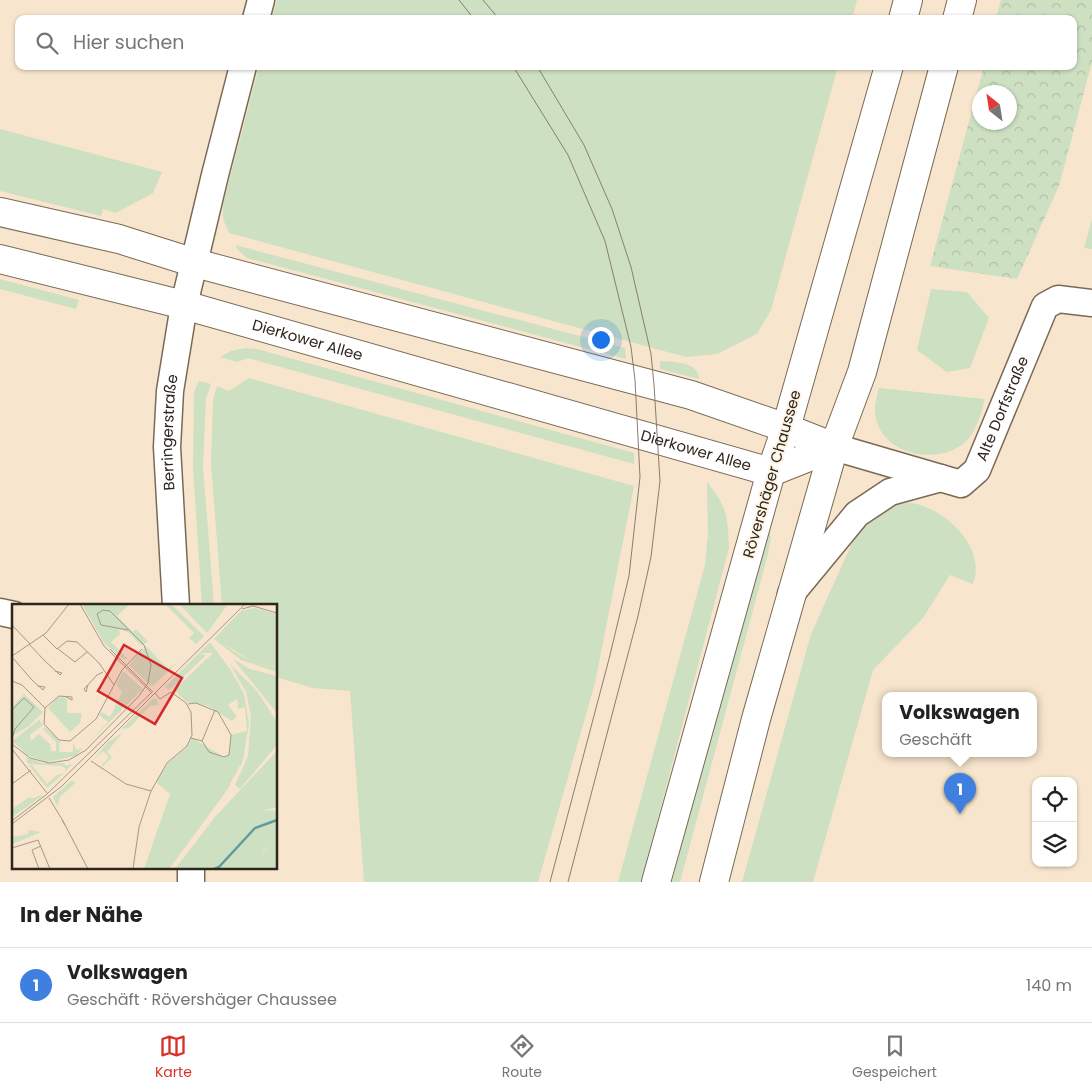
<!DOCTYPE html>
<html lang="de">
<head>
<meta charset="utf-8">
<style>
  :root { --surface:#fff; --page:#f2f2f2; --text:#222; --muted:#767676; --line:#e0e0e0; --accent:#d93025 }
  body { margin:0; font-family:Poppins,sans-serif; background:var(--page); color:var(--text) }
  .controls { position:absolute; right:15px; bottom:15px; display:grid; overflow:hidden; border-radius:10px; box-shadow:0 1px 4px #0004 }
  .controls button { width:45px; height:45px; display:grid; place-items:center; padding:0; border:0; border-bottom:1px solid var(--line); background:var(--surface); color:var(--text); font:25px sans-serif }
  .compass { position:absolute; left:972px; top:85px; width:45px; height:45px; border-radius:50%; background:var(--surface); box-shadow:0 1px 4px #0004; rotate:330deg }
  .you { position:absolute; left:600px; top:339px; width:18px; height:18px; margin:-12px; border:4px solid #fff; border-radius:50%; background:#1a73e8; box-shadow:0 0 0 8px #1a73e833 }
  .badge { display:grid; place-items:center; width:32px; height:32px; border-radius:50%; background:var(--accent); color:#fff; font-size:16px; font-weight:700 }
  .pin { position:absolute; translate:-50% -41px; filter:drop-shadow(0 1px 2px #0008) }
  .pin::after { content:''; position:absolute; top:26px; width:18px; height:15px; background:inherit; clip-path:polygon(0 0,100% 0,50% 100%) }
  .popup { position:absolute; left:882px; top:692px; width:155px; height:65px; box-sizing:border-box; display:grid; place-content:center; border-radius:10px; background:var(--surface); filter:drop-shadow(0 1px 4px #0005); font-size:16px; white-space:nowrap; color:var(--muted) }
  .popup b { font-size:19px; color:var(--text) }
  .popup::after { content:''; position:absolute; left:50%; top:100%; margin-left:-10px; border:10px solid transparent; border-top-color:var(--surface) }
  .list { margin:0; padding:0; list-style:none }
  h2 { display:flex; justify-content:space-between; align-items:center; height:65px; margin:0; padding:0 20px; font-size:21px }
  h2 small { font-size:16px; font-weight:400; color:var(--muted) }
  .list li { display:grid; grid-template-columns:32px 1fr auto; gap:15px; align-items:center; box-sizing:border-box; height:75px; padding:0 20px; border-top:1px solid var(--line) }
  .list b { display:block; font-size:19px; white-space:nowrap }
  .list p { margin:0; font-size:16px; white-space:nowrap; color:var(--muted) }
  .list em { font-size:16px; font-style:normal; color:var(--muted) }
  .icon { flex:none; width:28px; height:28px; fill:none; stroke:currentColor; stroke-width:2; stroke-linecap:round; stroke-linejoin:round }
  .map { position:relative; flex:none; width:1092px; height:882px; overflow:hidden }
  .search { position:absolute; background:var(--surface); box-shadow:0 1px 4px #0004; left:15px; right:15px; top:15px; height:55px; display:flex; align-items:center; gap:12px; box-sizing:border-box; padding:0 18px; border-radius:10px; color:var(--muted); font-size:19px }
  .sheet { height:140px; background:var(--surface) }
  nav { display:flex; justify-content:space-around; align-items:center; box-sizing:border-box; height:70px; border-top:1px solid var(--line); background:var(--surface); font-size:14px; color:var(--muted) }
  nav a { display:grid; justify-items:center; gap:2px }
  nav .on { color:var(--accent) }
  .map>svg:first-child { display:block }
</style>
</head>
<body>
<div class="map">
<svg width="1092" height="882" viewBox="0 0 1092 882">
  <defs>
    <pattern id="forest-crowns" width="20" height="18" patternUnits="userSpaceOnUse" patternTransform="scale(1.25)"><rect width="20" height="18" fill="#cee0c2"/><path d="M2 6a3 3 0 1 1 6 0M12 15a3 3 0 1 1 6 0" fill="none" stroke="#b1c0a6"/></pattern>
  </defs>
  <rect width="100%" height="100%" fill="#f7e5cd"/>
  <!-- green -->
  <g fill="#cee0c2">
    <path d="M277,0H857L852,19H272Z"/>
    <path d="M259,66H838L771,310L757,334L717,354L686,357L229,233L223,219V205Z"/>
    <path d="M0,129L162,172L153,193L116,213L103,209L101,216L0,191Z"/>
    <path d="M1092,219V249L1084,248Z"/>
    <path d="M235,245L625,348L626,359L247,258L239,251Z"/>
    <path d="M0,279L79,300L76,309L0,289Z"/>
    <path d="M931,289L967,292L989,318L970,368L947,372L917,350Z"/>
    <path d="M245,348L257,349L634,453V464L248,358L237,362L220,357L231,351Z"/>
    <path d="M660,361C673,362 699,361 699,379L660,369Z"/>
    <path d="M249,378L634,486L595,683L538,882H364L350,691L313,688L276,677V606H222L211,464L213,400L217,386L229,391Z"/>
    <path d="M199,381L211,384L206,398L203,466L214,606H202L193,468L194,392Z"/>
    <path d="M879,388L985,399C981,413 978,426 969,438C946,466 888,458 877,422C873,410 876,399 879,388Z"/>
    <path d="M707,482C727,507 728,516 729,548L641,882H618L705,565L708,534Z"/>
    <path d="M894,504C902,504 911,502 917,504C950,513 986,549 973,584L950,575L923,618L873,670L813,882H742L811,634L862,521Z"/>
    <path d="M766,533H770L771,537L768,554L680,882H672L731,658Z"/>
  </g>
  <!-- forest -->
  <path fill="url(#forest-crowns)" fill-rule="evenodd" d="M1001,0H1092V62L1059,186L1017,279L930,266L984,66H1073V19H996ZM980,92H1010V122H980Z"/>
  <g fill="none" stroke-linecap="round" stroke-linejoin="round">
    <defs>
      <g id="minor">
        <path d="M256,19L261,0"/>
        <path id="s1" d="M834,447L961,484L977,470L1045,306L1058,299L1092,303"/>
        <path d="M791,594L857,514L890,492L941,478"/>
        <path id="s2" d="M176,606L167,447L170,391L184,305L215,175L243,66"/>
        <path d="M0,612L14,615"/>
        <path d="M191,868V882"/>
      </g>
      <g id="secondary">
        <path d="M0,212L119,239L195,263L691,395L786,428"/>
        <path id="s3" d="M0,259L184,305L771,472"/>
      </g>
      <g id="primary">
        <path d="M771,472L834,447"/>
        <path d="M656,882L771,472L786,428L834,447"/>
        <path d="M714,882L756,719L834,447"/>
      </g>
      <g id="trunk">
        <path d="M903,19L908,0"/>
        <path d="M957,19L962,0"/>
        <path d="M786,428L889,66"/>
        <path d="M834,447L862,372L944,66"/>
      </g>
    </defs>
    <!-- minor casing -->
    <use href="#minor" stroke="#7a6a55" stroke-width="29"/>
    <!-- secondary casing -->
    <use href="#secondary" stroke="#7a6a55" stroke-width="30"/>
    <!-- primary casing -->
    <use href="#primary" stroke="#7a6a55" stroke-width="30"/>
    <!-- trunk casing -->
    <use href="#trunk" stroke="#7a6a55" stroke-width="30"/>
    <!-- minor -->
    <use href="#minor" stroke="#fff" stroke-width="26"/>
    <!-- secondary -->
    <use href="#secondary" stroke="#fff" stroke-width="28"/>
    <!-- primary -->
    <use href="#primary" stroke="#fff" stroke-width="28"/>
    <!-- trunk -->
    <use href="#trunk" stroke="#fff" stroke-width="28"/>
    <!-- tram -->
    <g stroke="#8a7e6e" stroke-width="1">
      <path d="M459,0L474,19"/>
      <path d="M483,0L499,19"/>
      <path d="M513,66L568,155L605,241L631,347L635,380L640,477L629,576L609,659L550,882"/>
      <path d="M537,66L584,145L612,209L631,267L651,354L654,385L660,481L651,557L638,616L568,882"/>
    </g>
  </g>
  <g text-anchor="middle" stroke-width="4" stroke-linejoin="round" paint-order="stroke">
    <!-- street labels -->
    <g font-size="15" fill="#2d261d" stroke="#fff4e5">
      <text dy="5" stroke="none"><textPath href="#s3" startOffset="318">Dierkower Allee</textPath></text>
      <text dy="5" stroke="none"><textPath href="#s1" startOffset="220">Alte Dorfstraße</textPath></text>
      <text dy="5" stroke="none"><textPath href="#s2" startOffset="174">Berringerstraße</textPath></text>
      <text dy="5" stroke="none"><textPath href="#s3" startOffset="722">Dierkower Allee</textPath></text>
      <text transform="translate(772 474) rotate(-74)" y="5">Rövershäger Chaussee</text>
    </g>
  </g>
  <!-- overview -->
  <g transform="translate(12 604)">
    <rect width="265" height="265" fill="#f7e5cd"/>
    <path d="M70,0H118L105,12L121,28L124,25L136,37L130,42L116,28L107,25L108,30L99,38L116,55H111L92,39ZM153,0H159L192,32L184,40L177,34L182,29ZM167,0H216L195,29ZM243,4L265,10V63L242,59L214,41L213,34L220,26L215,21L229,7ZM198,38L220,68L232,90L237,120L231,156L213,189L157,265H132L158,190L144,178L156,159L175,143L180,134L212,153L217,151L219,131L235,127L233,103L220,78L196,102L175,98L162,86L201,49H187ZM134,42L156,65L166,58L142,81L138,82L117,61ZM221,55L238,65L265,72V109ZM111,67L131,85L63,152L35,158L18,152L0,137L27,116L31,121L18,131L19,137L27,130L38,140L39,147H44V138L31,125L33,123L48,137L47,148H61V138L64,146L71,144L96,118L87,111L90,108L98,113L110,88L104,81ZM12,90L31,108L17,122L0,132V103ZM52,93L55,96V109H70L68,119L58,128L36,104L45,94ZM142,94L145,95L146,101L138,102L117,124L109,125ZM110,129L95,148L100,153L91,162L88,163L97,153L91,147L80,157L96,138ZM265,147V203L246,208L238,229L241,236L239,246L212,261L245,254L252,259L250,248L259,241L265,243V265H163L203,213ZM14,153L30,159H52L54,162L62,159L52,168L54,165L50,162L16,160ZM17,161H20L35,180L45,171L52,169L35,184ZM59,177L64,178L48,193L45,202L41,193ZM30,190L29,193L0,213V205L16,194H23Z" fill="#cee0c2"/>
    <path d="M215,21L220,26L213,34L214,41L221,47L242,59L265,63V68L229,56L202,35ZM187,49L194,51L162,82L157,86L153,83ZM218,60L245,87L265,118V141L228,185L223,181L236,152L239,112L234,88ZM220,77L233,103L226,105L225,95L216,101L225,112L220,117L196,102ZM235,127L229,162L222,161L220,155L202,158L218,182L194,212L189,208L191,188L198,176L196,164L184,152L180,154L169,149L177,141H194L196,146L212,153L217,151L219,131ZM17,137L28,149L41,153L35,154V158L15,151L6,142ZM262,206L265,209V243L259,241L250,247L252,259L250,260L245,254L226,263L212,261L209,265L207,262L222,242L227,240L231,250L239,246V208ZM17,226L29,228L0,240V233L16,230ZM141,243L147,248L145,265H136Z" fill="#cee0c2"/>
    <path fill="none" stroke="#5e9c9f" stroke-width="2.5" d="M202,265L207,263L243,224L265,216"/>
    <path fill="none" stroke="#a69987" stroke-width="1" d="M68,0L92,42L140,89M230,5L241,2L265,9M0,21L18,40M31,31L45,45L55,37L65,38L87,59L102,81M17,40L32,56L48,71L50,69L43,67M46,45L63,58L75,48M98,45L141,88M0,52L34,29L57,0M0,53L20,76L31,86L33,83L26,82M0,77L10,81L33,104M76,81L74,88L72,85L85,71L91,68M143,89L233,0M54,93L60,96V93L47,92L33,104L32,120L47,136L58,137L84,115L110,66L130,45M176,100L184,99L206,108L219,131L217,151L212,153L197,148L190,137L179,134M0,106L12,94L22,103L3,125L0,135M190,137L203,106M0,140L18,154L37,159L57,156L74,146L127,92L136,79L139,61L132,41L98,7L91,6L85,10L89,21L116,26M0,145L35,189M79,157L114,180L139,187M0,180L19,166M37,194L51,217L53,221L50,216M1,216L35,190L141,87M0,220L50,182L143,89M53,221L76,265M0,244L26,236L38,265M27,265L20,246L29,242M121,265L127,223L139,187L155,159L175,142L180,131L179,108L174,99L159,88L148,95L143,89"/>
    <path fill="#d62828" fill-opacity="0.15" stroke="#d62828" stroke-width="2.5" d="M112,41L170,74L143,120L86,87Z"/>
    <rect width="265" height="265" fill="none" stroke="#2d261d" stroke-width="2.5"/>
  </g>
</svg>
<div class="controls">
<button><svg class="icon" aria-label="locate" viewBox="0 0 24 24"><circle cx="12" cy="12" r="6"/><path d="M12 2v4M12 18v4M2 12h4M18 12h4"/></svg></button>
<button><svg class="icon" aria-label="layers" viewBox="0 0 24 24"><path d="M12 4l9 5-9 5-9-5zM3 14l9 5 9-5"/></svg></button>
</div>
<svg class="compass" viewBox="-18 -18 36 36"><path d="M0-13l5 13h-10z" fill="#e53935"/><path d="M0 13l5-13h-10z" fill="#767676"/></svg>
<div class="you"></div>
<div class="pin badge" style="left:960px;top:814px;background:#3f7fe0">1</div>
<div class="popup"><b>Volkswagen</b>Geschäft</div>
<div class="search"><svg class="icon" aria-label="search" viewBox="0 0 24 24"><circle cx="10" cy="10" r="6"/><path d="M15 15l6 6"/></svg>Hier suchen</div>
</div>
<section class="sheet">
<h2>In der Nähe<small></small></h2>
<ul class="list">
<li><span class="badge" style="background:#3f7fe0">1</span><div><b>Volkswagen</b><p>Geschäft · Rövershäger Chaussee</p></div><em>140 m</em></li>
</ul>
</section>
<nav>
<a class="on"><svg class="icon" aria-label="map" viewBox="0 0 24 24"><path d="M3 6l6-2 6 2 6-2v14l-6 2-6-2-6 2zM9 4v14M15 6v14"/></svg>Karte</a>
<a><svg class="icon" aria-label="directions" viewBox="0 0 24 24"><path d="M12 3l9 9-9 9-9-9zM9 14v-3h6M13 9l2 2-2 2"/></svg>Route</a>
<a><svg class="icon" aria-label="saved" viewBox="0 0 24 24"><path d="M7 4h10v16l-5-4-5 4z"/></svg>Gespeichert</a>
</nav>
</body>
</html>
